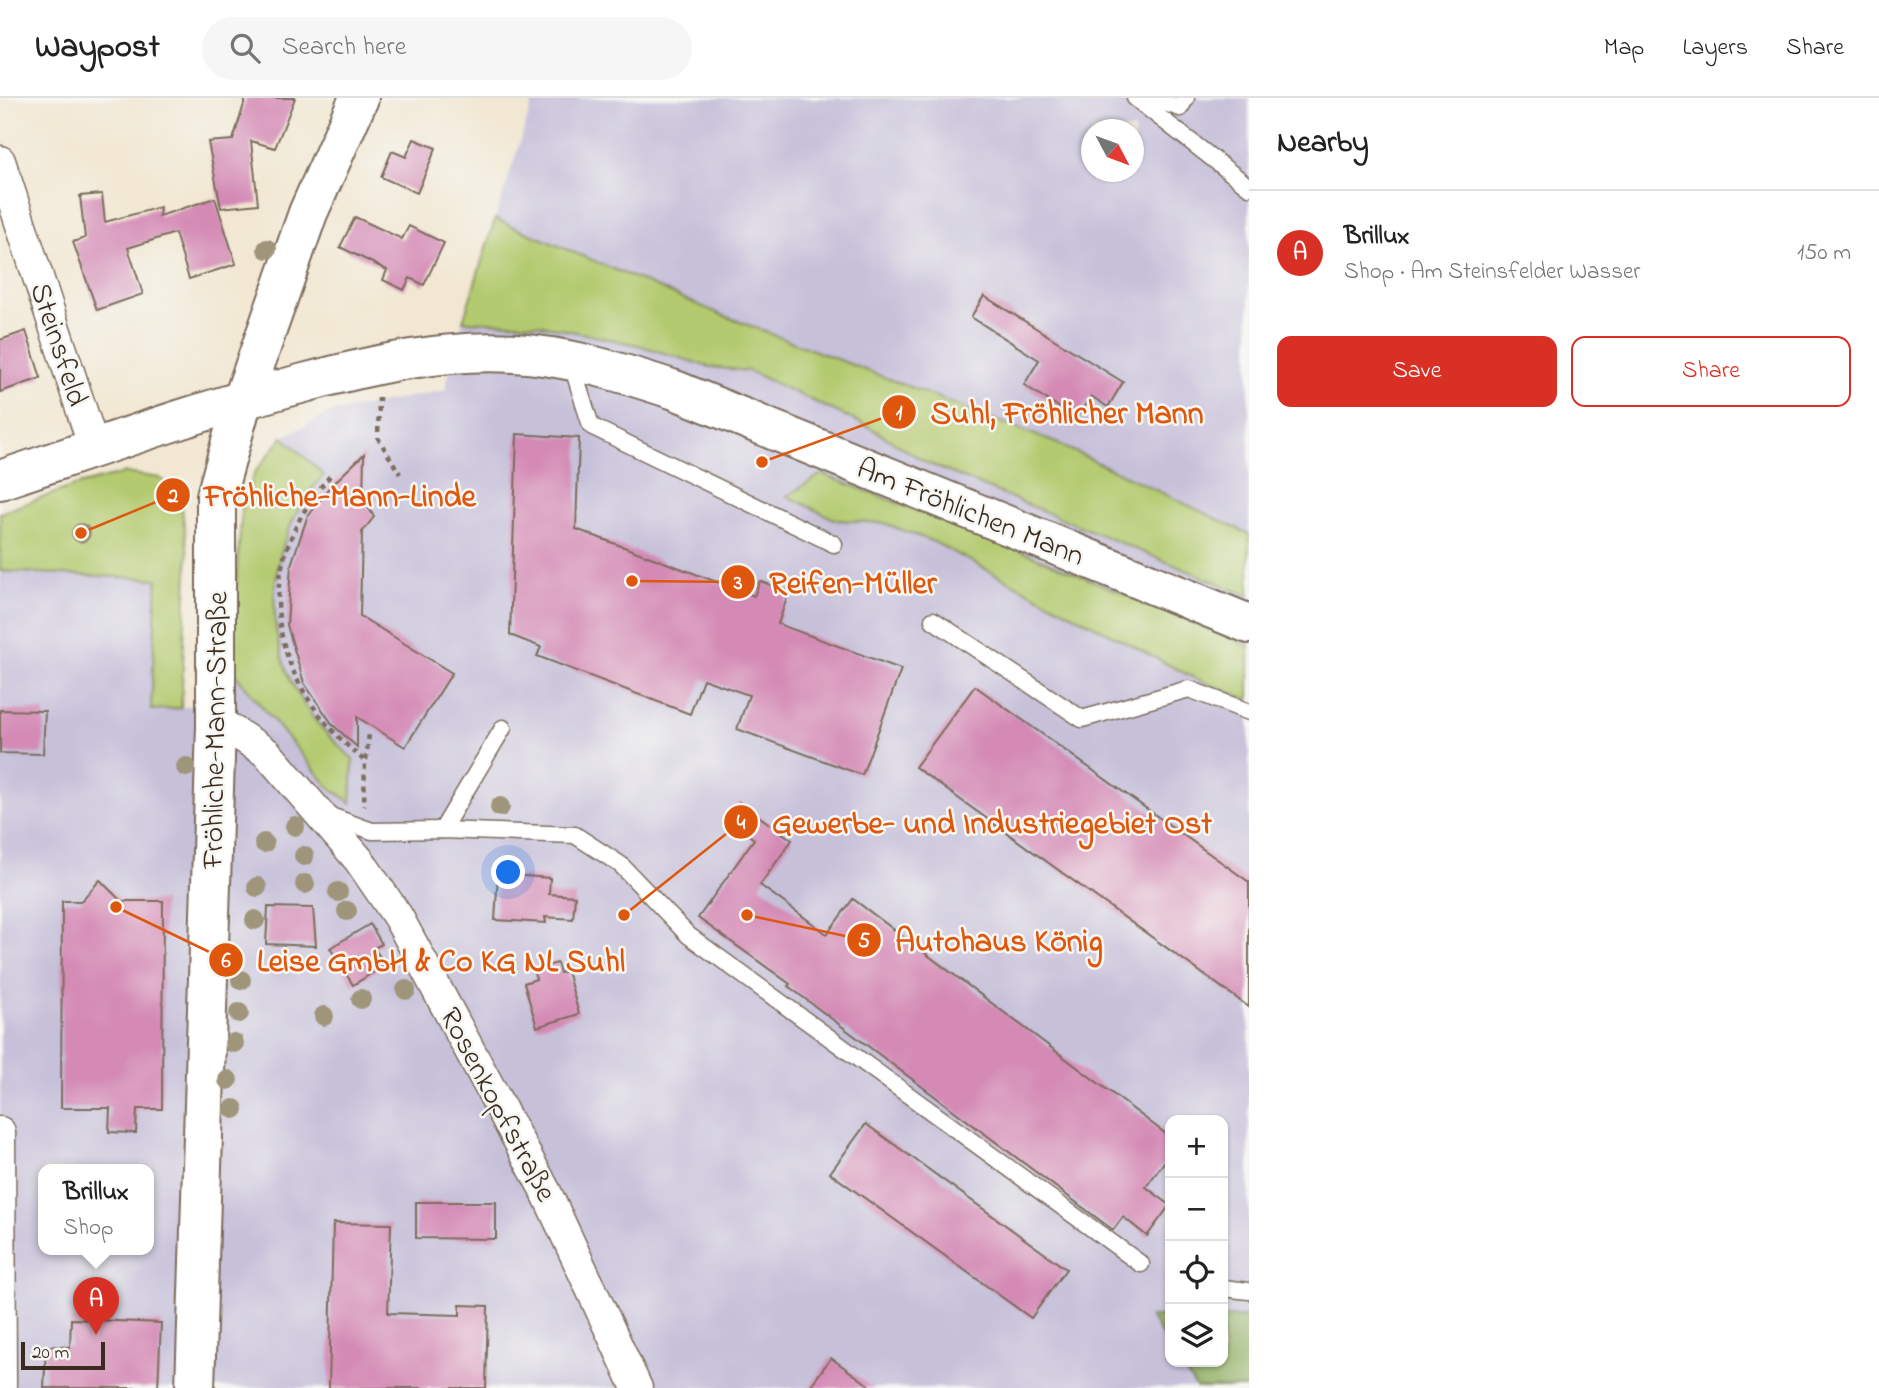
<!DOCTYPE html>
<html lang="en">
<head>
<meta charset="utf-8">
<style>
  :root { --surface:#fff; --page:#f6f6f6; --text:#222; --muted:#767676; --line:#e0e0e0; --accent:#d93025 }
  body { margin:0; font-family:"Indie Flower",sans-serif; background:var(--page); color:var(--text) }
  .controls { position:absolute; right:21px; bottom:21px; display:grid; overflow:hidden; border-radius:14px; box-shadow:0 2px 5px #0004 }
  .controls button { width:63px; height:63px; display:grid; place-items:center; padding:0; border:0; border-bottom:2px solid var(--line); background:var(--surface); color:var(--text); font:35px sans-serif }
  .compass { position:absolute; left:1081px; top:21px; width:63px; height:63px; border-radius:50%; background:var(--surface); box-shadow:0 2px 5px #0004; rotate:131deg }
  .scale { position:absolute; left:21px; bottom:18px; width:84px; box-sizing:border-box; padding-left:7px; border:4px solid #3b2a1e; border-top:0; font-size:19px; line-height:24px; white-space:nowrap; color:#3b2a1e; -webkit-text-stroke:5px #f6f6f2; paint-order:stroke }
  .you { position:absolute; left:509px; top:775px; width:24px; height:24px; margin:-18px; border:5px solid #fff; border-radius:50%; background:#1a73e8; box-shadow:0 0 0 10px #1a73e833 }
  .badge { display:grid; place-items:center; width:46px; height:46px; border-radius:50%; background:var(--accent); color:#fff; font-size:23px; font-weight:700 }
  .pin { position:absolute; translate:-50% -58px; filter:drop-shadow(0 2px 4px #0008) }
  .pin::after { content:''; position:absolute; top:37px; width:24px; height:21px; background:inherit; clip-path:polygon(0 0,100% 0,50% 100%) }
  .popup { position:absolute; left:38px; top:1066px; width:116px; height:91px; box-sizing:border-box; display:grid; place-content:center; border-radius:14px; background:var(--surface); filter:drop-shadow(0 2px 5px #0005); font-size:23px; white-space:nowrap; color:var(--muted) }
  .popup b { font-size:26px; color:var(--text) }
  .popup::after { content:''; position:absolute; left:50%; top:100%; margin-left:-14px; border:14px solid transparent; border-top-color:var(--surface) }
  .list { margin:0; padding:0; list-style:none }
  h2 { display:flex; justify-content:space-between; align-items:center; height:91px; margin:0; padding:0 28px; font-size:30px }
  h2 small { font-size:23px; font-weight:400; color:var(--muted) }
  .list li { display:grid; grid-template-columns:46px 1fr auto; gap:21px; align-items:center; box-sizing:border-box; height:126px; padding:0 28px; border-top:2px solid var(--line) }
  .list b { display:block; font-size:26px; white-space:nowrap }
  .list p { margin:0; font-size:23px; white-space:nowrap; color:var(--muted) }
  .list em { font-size:23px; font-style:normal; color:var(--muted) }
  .actions { display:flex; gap:14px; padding:21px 28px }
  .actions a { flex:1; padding:16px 0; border:2px solid var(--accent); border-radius:14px; text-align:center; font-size:24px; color:var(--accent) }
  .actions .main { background:var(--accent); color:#fff }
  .icon { flex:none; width:38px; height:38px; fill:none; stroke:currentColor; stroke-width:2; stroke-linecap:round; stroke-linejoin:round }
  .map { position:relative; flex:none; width:1249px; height:1290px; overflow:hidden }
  header { display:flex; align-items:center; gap:42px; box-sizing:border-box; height:98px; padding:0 35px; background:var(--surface); border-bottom:2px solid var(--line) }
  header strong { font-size:33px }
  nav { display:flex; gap:38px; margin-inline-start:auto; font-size:24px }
  .search { width:490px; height:63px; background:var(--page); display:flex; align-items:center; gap:18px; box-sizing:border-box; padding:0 24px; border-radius:38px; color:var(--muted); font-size:26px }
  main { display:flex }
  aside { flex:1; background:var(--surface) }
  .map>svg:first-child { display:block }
</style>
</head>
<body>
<header>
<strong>Waypost</strong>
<div class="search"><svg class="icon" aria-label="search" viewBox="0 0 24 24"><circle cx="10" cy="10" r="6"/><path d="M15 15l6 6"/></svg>Search here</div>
<nav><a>Map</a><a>Layers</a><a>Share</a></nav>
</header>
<main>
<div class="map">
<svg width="1249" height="1290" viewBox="0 0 1249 1290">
  <rect width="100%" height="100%" fill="#f6f6f2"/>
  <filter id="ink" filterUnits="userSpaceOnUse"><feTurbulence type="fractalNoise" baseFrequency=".0143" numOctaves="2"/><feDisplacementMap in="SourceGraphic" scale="14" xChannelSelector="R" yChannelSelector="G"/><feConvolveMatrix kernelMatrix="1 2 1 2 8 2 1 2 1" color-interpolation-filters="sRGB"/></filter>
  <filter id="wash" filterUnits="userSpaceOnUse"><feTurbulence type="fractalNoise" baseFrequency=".00686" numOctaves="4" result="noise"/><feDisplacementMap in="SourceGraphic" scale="28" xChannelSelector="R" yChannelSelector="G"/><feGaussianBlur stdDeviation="1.57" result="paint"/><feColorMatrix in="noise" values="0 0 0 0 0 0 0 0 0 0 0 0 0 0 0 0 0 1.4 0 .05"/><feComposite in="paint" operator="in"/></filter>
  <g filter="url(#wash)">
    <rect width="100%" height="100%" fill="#f2e7d2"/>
    <!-- industrial -->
    <path fill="#c6c0d9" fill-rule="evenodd" d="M534,0H1249V1219H1223V1022H1170V1219L1151,1220L1170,1250V1264H1179L1196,1290H0V473L157,481L151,612L228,605L255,374L283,339L330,315L445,292L465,215ZM1092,32H1134V74H1092ZM43,1071H148V1151H43Z"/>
    <!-- green -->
    <g fill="#b4ca6f" stroke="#787a46" stroke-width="2">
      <path d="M495,121L727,219L1056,345L1249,436V498L927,365L869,329L749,273L710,269L638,247L537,226L463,223Z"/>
      <path d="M283,339L324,377C267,437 258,535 303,605C316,627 335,644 353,661L351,705L328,688L233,574V522L242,409L255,374Z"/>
      <path d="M125,375L160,380L180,396L188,455L181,610L151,612L157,481L0,473V415L74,388Z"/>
      <path d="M822,376L1007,447L1249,548V602L1192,579L934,444L884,425L836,422L787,398Z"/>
    </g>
    <!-- forest -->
    <g fill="#8fae62" stroke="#656c40" stroke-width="2">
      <path d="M1150,1219H1170V1250Z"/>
      <path d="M1223,1219H1249V1290H1196L1179,1264H1223Z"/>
    </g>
    <g id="blocks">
      <!-- building -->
      <g fill="#d48ab5">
        <path d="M246,0H295L275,50L251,43L258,106L221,110L208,44L233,42Z"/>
        <path d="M414,41L436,50L417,95L381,79L392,53L406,59Z"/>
        <path d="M102,96L105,124L160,109L159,118L215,100L236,166L189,181L175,135L128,150L143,196L97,212L73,144L85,140L80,98Z"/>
        <path d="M355,119L402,141L409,128L444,145L424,187L410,180L404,192L383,182L387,172L340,149Z"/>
        <path d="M984,198L1123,284L1108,309L1091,298L1076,320L1024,287L1039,262L971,219Z"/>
        <path d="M26,233L41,280L0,294V242Z"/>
        <path d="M517,336L579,340L576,431L754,498L760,483L789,494L778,526L901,571L862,677L737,631L749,597L703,581L690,616L537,558L541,549L510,537Z"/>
        <path d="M364,356L363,401L374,419L362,434L360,518L452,575L405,649L357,619V649L333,627L304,585L287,527L291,467L307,420L328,391Z"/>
        <path d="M975,588L1249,784V909L915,669Z"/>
        <path d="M0,612L45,613L43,656L0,655Z"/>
        <path d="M739,704L792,742L760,787L827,836L853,801L1170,1039V1056L1146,1089L1170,1107L1147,1138L1123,1119L1113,1132L788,888L790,886L698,820L754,741L727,721Z"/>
        <path d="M498,776L550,780L549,796L575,798L573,821L545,819L546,825L495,822Z"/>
        <path d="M100,782L121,803H163L162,1011H137L136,1035L109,1034L110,1010H61L62,803H81Z"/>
        <path d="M268,809L313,810L316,848L266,846Z"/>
        <path d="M370,826L382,846L374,850L385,867L353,887L330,850Z"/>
        <path d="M557,865L560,875L567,873L579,916L537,929L524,885L536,881L533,872Z"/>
        <path d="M866,1026L1066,1171L1031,1220L830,1075Z"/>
        <path d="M416,1104H496V1141L416,1140Z"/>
        <path d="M333,1125L391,1126L388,1215L460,1217V1207L488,1208L486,1290H329Z"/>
        <path d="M71,1221L161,1225L158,1290H44L46,1248L70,1249Z"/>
        <path d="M831,1260L873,1290H809Z"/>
      </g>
    </g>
  </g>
  <g filter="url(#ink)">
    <use href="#blocks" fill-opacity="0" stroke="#7b6c5d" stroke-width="2"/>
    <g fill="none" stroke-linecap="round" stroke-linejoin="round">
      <defs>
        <g id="service">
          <path d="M1135,0L1249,89"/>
          <path d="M1150,0L1180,10L1186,0"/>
          <path d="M571,264L591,328L834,446"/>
          <path d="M933,522L1082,621L1189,591L1249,614"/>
          <path d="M325,716L372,733L442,732L575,737L621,767L688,837L1141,1166"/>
          <path d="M442,732L503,630"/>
          <path d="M1223,1190L1249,1193"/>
        </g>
        <g id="minor">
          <path d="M0,63L94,350"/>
          <path d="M216,622L267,655L359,762L398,819L546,1094L637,1290"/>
          <path d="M0,1034L1,1290"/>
        </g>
        <g id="tertiary">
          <path d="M0,382C101,348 201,312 304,285C371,267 444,250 515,255C569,258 623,275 675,292L1249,526"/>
          <path d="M195,1290L216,628V398L243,301L308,115L359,0"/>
        </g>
      </defs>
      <!-- service casing -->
      <use href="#service" stroke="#7b6c5d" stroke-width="19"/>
      <!-- minor casing -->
      <use href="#minor" stroke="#7b6c5d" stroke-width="33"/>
      <!-- tertiary casing -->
      <use href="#tertiary" stroke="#7b6c5d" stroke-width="42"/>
      <!-- path -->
      <g stroke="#7b6c5d" stroke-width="4.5" stroke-dasharray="5 5" stroke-linecap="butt">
        <path d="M379,299L378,340L400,376"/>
        <path d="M330,378C245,475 270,586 365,663L364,708"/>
        <path d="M366,662L369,636"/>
      </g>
      <!-- service -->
      <use href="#service" stroke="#fff" stroke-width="16"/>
      <!-- minor -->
      <use href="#minor" stroke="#fff" stroke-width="30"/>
      <!-- tertiary -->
      <use href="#tertiary" stroke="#fff" stroke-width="38"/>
    </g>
    <!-- trees -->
    <g fill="#9e957a">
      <circle cx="267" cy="151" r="10"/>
      <circle cx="81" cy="435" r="10"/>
      <circle cx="186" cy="669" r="10"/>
      <circle cx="500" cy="709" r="10"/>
      <circle cx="295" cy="728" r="10"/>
      <circle cx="264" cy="745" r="10"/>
      <circle cx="304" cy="758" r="10"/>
      <circle cx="305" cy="786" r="10"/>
      <circle cx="257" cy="789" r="10"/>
      <circle cx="338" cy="794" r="10"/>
      <circle cx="347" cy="813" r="10"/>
      <circle cx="255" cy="822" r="10"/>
      <circle cx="241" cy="882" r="10"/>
      <circle cx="406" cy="892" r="10"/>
      <circle cx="361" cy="901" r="10"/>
      <circle cx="239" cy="915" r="10"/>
      <circle cx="324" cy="918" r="10"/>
      <circle cx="234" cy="945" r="10"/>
      <circle cx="228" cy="982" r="10"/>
      <circle cx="234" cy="1011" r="10"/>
    </g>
  </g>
  <g text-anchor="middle" stroke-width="5" stroke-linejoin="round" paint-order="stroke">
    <!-- street labels -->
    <g font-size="30" fill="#3b2a1e" stroke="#f6f6f2">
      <text transform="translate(60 246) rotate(72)" y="10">Steinsfeld</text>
      <text transform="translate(971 413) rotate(22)" y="10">Am Fröhlichen Mann</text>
      <text transform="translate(214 632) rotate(-89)" y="10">Fröhliche-Mann-Straße</text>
      <text transform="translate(499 1006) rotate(62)" y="10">Rosenkopfstraße</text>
    </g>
  </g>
  <!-- callouts -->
  <path fill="none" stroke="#df570d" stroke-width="2.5" d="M762 364L899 314M81 435L173 397M632 483L738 484M624 817L741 724M747 817L864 842M116 809L226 862"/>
  <g fill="#df570d" stroke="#f6f6f2" stroke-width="2.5">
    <circle cx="762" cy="364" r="7"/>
    <circle cx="81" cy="435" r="7"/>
    <circle cx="632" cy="483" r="7"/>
    <circle cx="624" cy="817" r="7"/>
    <circle cx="747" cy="817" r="7"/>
    <circle cx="116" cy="809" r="7"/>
    <circle cx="899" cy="314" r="18"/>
    <circle cx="173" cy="397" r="18"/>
    <circle cx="738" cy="484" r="18"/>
    <circle cx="741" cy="724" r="18"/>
    <circle cx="864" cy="842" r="18"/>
    <circle cx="226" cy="862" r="18"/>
  </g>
  <g font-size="21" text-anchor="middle" font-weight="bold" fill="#fff">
    <text x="899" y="321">1</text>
    <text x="173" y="404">2</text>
    <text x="738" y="491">3</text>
    <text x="741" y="731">4</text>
    <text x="864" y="849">5</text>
    <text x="226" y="869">6</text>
  </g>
  <g font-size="32" text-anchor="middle" font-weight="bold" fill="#df570d" stroke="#f6f6f2" stroke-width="5" stroke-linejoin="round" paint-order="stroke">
    <text x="1067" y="325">Suhl, Fröhlicher Mann</text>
    <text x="340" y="408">Fröhliche-Mann-Linde</text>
    <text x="853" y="495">Reifen-Müller</text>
    <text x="992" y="735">Gewerbe- und Industriegebiet Ost</text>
    <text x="999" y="853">Autohaus König</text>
    <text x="441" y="873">Leise GmbH &amp; Co KG NL Suhl</text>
  </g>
</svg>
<div class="controls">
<button>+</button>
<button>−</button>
<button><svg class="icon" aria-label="locate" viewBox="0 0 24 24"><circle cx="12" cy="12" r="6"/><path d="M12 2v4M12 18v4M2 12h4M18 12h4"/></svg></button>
<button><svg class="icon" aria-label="layers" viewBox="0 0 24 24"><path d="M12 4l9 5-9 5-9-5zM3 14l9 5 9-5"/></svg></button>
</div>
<svg class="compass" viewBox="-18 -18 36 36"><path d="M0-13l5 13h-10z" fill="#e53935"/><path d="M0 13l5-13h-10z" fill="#767676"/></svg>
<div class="scale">20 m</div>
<div class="you"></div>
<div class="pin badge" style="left:96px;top:1237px">A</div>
<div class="popup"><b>Brillux</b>Shop</div>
</div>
<aside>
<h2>Nearby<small></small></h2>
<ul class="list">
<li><span class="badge">A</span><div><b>Brillux</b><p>Shop · Am Steinsfelder Wasser</p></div><em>150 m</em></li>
</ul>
<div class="actions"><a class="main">Save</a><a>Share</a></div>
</aside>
</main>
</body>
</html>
